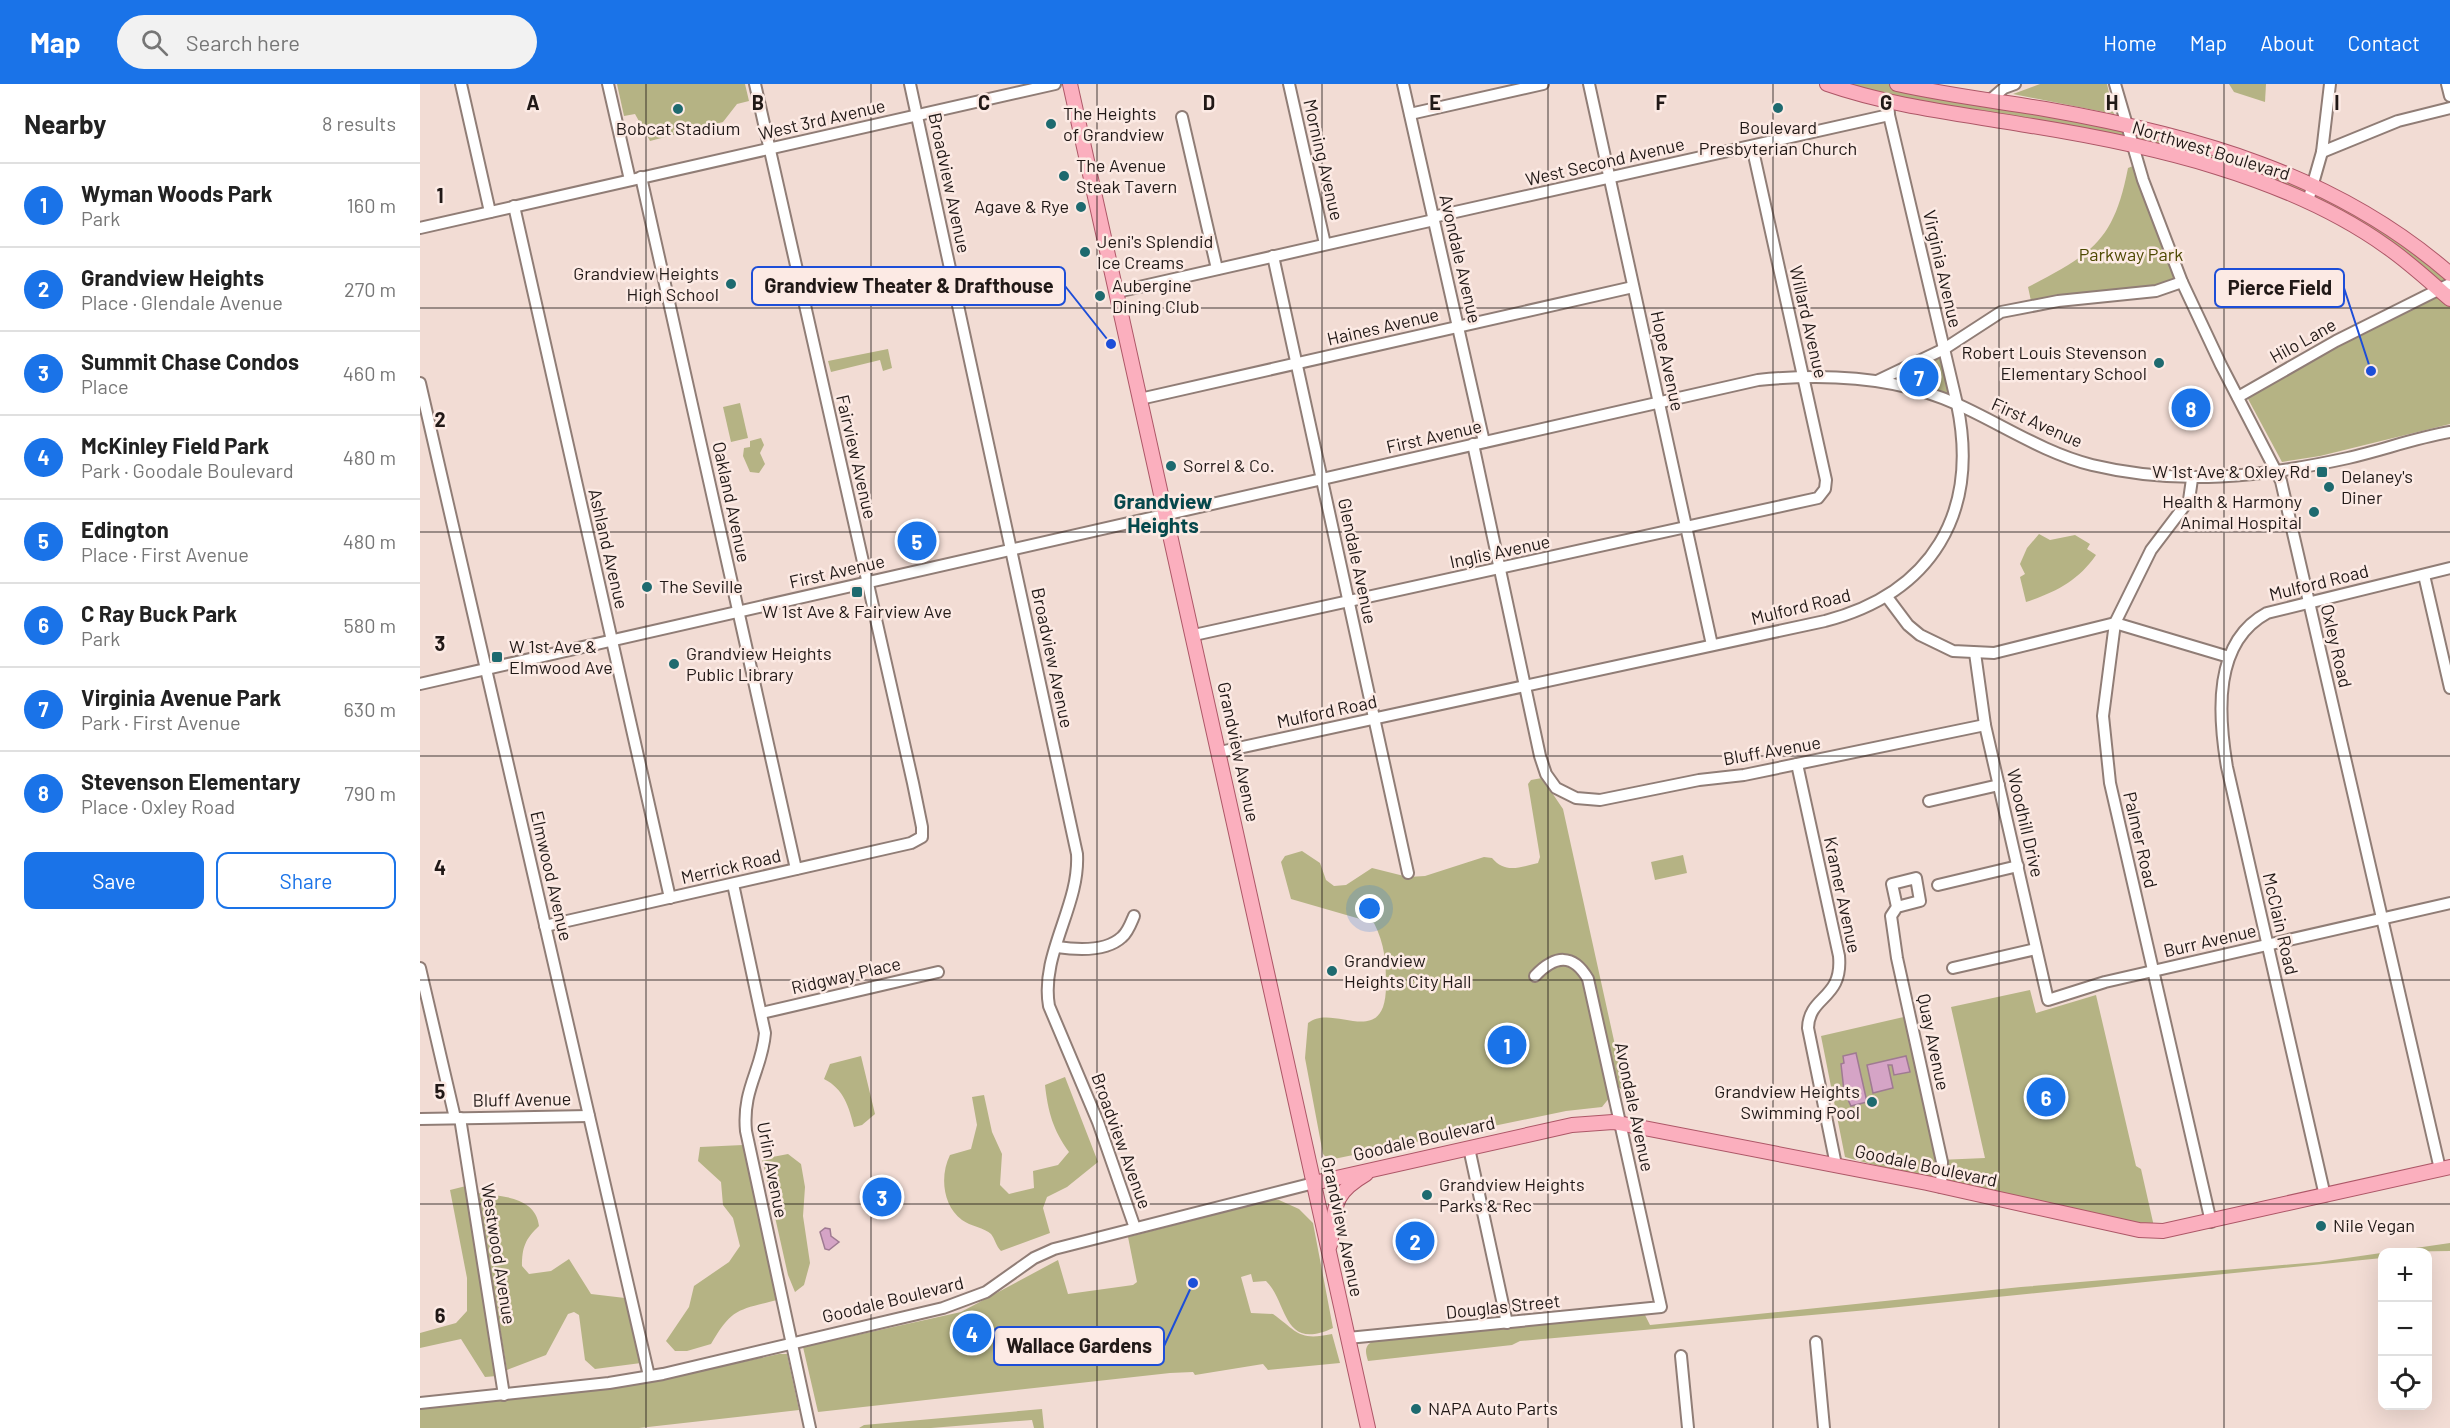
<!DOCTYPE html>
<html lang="en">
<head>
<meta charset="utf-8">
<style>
  :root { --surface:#fff; --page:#f2f2f2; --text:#222; --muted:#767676; --line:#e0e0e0; --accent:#1a73e8 }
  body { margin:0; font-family:Barlow,sans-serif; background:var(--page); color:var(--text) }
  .controls { position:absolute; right:18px; bottom:18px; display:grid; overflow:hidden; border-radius:12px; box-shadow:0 6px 24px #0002 }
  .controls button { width:54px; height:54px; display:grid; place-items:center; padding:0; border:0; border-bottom:2px solid var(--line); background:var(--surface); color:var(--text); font:30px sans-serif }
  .you { position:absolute; left:950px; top:825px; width:21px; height:21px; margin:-15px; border:4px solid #fff; border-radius:50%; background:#1a73e8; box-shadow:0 0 0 9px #1a73e833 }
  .badge { display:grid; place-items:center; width:39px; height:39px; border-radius:50%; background:var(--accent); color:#fff; font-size:20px; font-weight:700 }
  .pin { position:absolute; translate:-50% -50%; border:3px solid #fff; box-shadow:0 2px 6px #0006 }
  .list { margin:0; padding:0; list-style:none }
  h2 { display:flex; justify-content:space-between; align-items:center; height:78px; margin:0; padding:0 24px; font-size:26px }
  h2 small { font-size:20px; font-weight:400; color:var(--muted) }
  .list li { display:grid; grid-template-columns:39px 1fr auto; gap:18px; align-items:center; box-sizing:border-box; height:84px; padding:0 24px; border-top:2px solid var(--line) }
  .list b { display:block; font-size:22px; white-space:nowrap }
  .list p { margin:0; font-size:20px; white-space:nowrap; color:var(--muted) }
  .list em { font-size:20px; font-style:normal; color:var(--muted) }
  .actions { display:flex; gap:12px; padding:18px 24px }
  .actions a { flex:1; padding:14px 0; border:2px solid var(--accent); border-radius:12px; text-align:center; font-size:21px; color:var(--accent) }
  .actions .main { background:var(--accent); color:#fff }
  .icon { flex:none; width:33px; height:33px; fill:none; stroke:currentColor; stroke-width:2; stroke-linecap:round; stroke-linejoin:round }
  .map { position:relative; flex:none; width:2030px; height:1344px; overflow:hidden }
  header { display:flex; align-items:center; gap:36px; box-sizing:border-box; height:84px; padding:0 30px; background:var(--accent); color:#fff }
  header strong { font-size:28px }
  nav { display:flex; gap:33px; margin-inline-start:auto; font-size:21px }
  .search { width:420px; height:54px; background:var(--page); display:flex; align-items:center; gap:15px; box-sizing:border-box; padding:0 21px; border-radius:33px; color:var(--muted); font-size:22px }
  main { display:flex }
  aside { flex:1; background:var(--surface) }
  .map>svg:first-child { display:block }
</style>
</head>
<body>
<header>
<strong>Map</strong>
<div class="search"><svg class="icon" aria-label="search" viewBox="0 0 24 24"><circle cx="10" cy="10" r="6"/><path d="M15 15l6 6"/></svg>Search here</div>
<nav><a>Home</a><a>Map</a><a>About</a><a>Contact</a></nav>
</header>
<main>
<aside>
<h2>Nearby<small>8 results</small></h2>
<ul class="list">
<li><span class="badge">1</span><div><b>Wyman Woods Park</b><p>Park</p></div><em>160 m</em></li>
<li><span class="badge">2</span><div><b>Grandview Heights</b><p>Place · Glendale Avenue</p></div><em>270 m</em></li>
<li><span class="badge">3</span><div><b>Summit Chase Condos</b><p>Place</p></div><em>460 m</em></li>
<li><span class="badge">4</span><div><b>McKinley Field Park</b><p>Park · Goodale Boulevard</p></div><em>480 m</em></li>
<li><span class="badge">5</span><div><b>Edington</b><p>Place · First Avenue</p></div><em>480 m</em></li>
<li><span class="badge">6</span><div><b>C Ray Buck Park</b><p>Park</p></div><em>580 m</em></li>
<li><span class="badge">7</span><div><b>Virginia Avenue Park</b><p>Park · First Avenue</p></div><em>630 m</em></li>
<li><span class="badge">8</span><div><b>Stevenson Elementary</b><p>Place · Oxley Road</p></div><em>790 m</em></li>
</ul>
<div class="actions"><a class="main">Save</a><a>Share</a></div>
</aside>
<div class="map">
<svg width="2030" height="1344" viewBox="0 0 2030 1344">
  <rect width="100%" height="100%" fill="#f2dcd4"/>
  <!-- green -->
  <g fill="#b5b384">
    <path d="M197,0H325L329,17L317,20L303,38L230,57L215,30L204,32Z"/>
    <path d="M1407,0H1477L1627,26L1871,90L2030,190V215L1888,117L1749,71Z"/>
    <path d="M1620,0H1687L1694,30L1593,10Z"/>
    <path d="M1809,0H1846L1845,18L1814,8Z"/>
    <path d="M1713,82L1756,195L1729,205L1611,217L1608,203C1672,170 1694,157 1708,84Z"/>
    <path d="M2019,212L2030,223V340L1900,372L1862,378L1827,313L1918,261Z"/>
    <path d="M468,265L472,284L463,287L460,276L411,288L408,277Z"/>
    <path d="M1522,268L1534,314L1466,295Z"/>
    <path d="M320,319L328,354L311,358L303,323Z"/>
    <path d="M341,354L344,361L340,369L345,380L339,389L330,388L323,372L324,364L330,363V357Z"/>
    <path d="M1619,450L1630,456L1655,451L1670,460L1667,465L1676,471C1658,497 1636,508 1606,518L1600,493L1605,490L1600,480L1607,464Z"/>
    <path d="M1122,694L1143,725L1204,1002L1201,1005L1198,1003L1182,1023L1146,1027L909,1076L903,1070L885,974L888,939C913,918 966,968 966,901C966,878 965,861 954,839L871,815L861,778L865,772L882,767L900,779L906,796L914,802L926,801L952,784L988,793L1005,792L1064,773L1072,774C1085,790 1100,783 1118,779L1120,773L1108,700L1111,696Z"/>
    <path d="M1263,771L1267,789L1235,796L1231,778Z"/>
    <path d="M1610,906L1616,929L1676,911L1716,1082L1721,1085L1735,1147L1583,1116L1425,1073L1401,952L1488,932L1519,1076L1565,1074L1531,923Z"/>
    <path d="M441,972L455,1030L442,1041L434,1043C429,1023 424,1005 404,995L410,980Z"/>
    <path d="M645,993L678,1078L647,1103L627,1113L623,1124L630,1149L581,1167C576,1162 575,1155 571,1150C565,1144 550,1142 542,1136C522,1121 520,1091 530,1071L551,1065L557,1041L552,1013L564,1011L572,1048L582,1070L580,1101L589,1110L614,1104L613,1087L638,1081L649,1068C633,1046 628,1028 625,1001Z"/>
    <path d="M323,1061L357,1216C318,1226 312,1224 291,1260L267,1267H255L246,1257L269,1223L274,1202L309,1178L320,1162L313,1134L303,1121L301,1098L278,1077L280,1063Z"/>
    <path d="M368,1070L381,1080L385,1103L383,1132L390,1179L384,1201L375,1208L368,1191L342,1075Z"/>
    <path d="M46,1102L77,1292L65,1293L41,1255L0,1264V1249L36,1239L47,1227V1194L30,1106Z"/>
    <path d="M57,1109C82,1112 116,1113 119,1142C105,1155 102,1164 102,1182L109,1190L131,1187L149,1175L171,1210L205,1214L221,1279L175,1285L165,1276L159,1231L154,1228L148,1230L126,1271L87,1286Z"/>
    <path d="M852,1116H859L879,1125L893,1139L913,1244C862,1268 868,1218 846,1197L833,1198L831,1190L821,1193L831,1229L853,1230C878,1248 878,1257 912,1250L920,1279L848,1286L843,1280L775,1291L773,1288L750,1289L398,1328L383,1263L541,1228L638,1176L648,1210L713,1201L717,1198L708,1153Z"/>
    <path d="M2030,1159V1167L1962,1168V1174L1459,1225L1100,1257L1092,1261L948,1277C945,1267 944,1261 955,1256L1225,1231L1230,1241L1601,1203L1899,1178Z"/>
    <path d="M359,1270H367L379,1326L219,1344H0V1325L214,1301Z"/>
    <path d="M622,1325L624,1344H614L612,1336L511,1344H439L444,1341Z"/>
  </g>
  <!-- water -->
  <g fill="#d5a4c6" stroke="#9f7a92" stroke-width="1.5">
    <path d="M1436,969L1447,1018L1431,1022L1424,1007L1421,980L1424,979L1423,972Z"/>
    <path d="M1486,972L1490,988L1474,991L1472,981H1468L1473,1004L1453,1009L1447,981Z"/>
    <path d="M405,1144L410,1145L411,1152L419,1158L409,1166L405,1165L400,1148Z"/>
  </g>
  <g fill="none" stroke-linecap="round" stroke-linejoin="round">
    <defs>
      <g id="minor">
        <path d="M41,0L70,128"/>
        <path d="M188,0L210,96"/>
        <path d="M490,0L657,770C660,822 620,870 629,922L678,1038L715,1144"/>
        <path d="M869,0L905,160"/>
        <path d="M983,0L1064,358"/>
        <path d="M1169,0L1292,561"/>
        <path d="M1695,0L1723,96L1762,198L1801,281L1861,397L2020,1085"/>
        <path d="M2027,0L2030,12"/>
        <path d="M1569,17L1584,4L1595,0"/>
        <path d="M990,30L1123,0"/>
        <path d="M762,33L797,185"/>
        <path d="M1902,68L1978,37L2030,24"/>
        <path d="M221,93L376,785"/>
        <path d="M1888,117L1902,68L1910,0"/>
        <path d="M94,122L250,814"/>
        <path d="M1013,133L1469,31"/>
        <path d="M0,144L635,0"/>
        <path d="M853,172L988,789"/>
        <path d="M697,208L1014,136"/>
        <path d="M1457,297L1524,265L1581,228L1638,217L1736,207L1762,198"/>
        <path d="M0,299L229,1292"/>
        <path d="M1818,313L1916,257L2030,200"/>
        <path d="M720,315L1213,203"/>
        <path d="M1053,360L1120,672L1126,690L1136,704L1156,714L1180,716L1279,696L1324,691L1565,641"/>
        <path d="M1772,395L1769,416L1731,466L1695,539L1683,632L1690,699L1791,1138"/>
        <path d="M2004,491L2030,604"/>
        <path d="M1467,513L1488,541L1500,551L1533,567L1574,569L1695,539L1809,573"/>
        <path d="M774,551L1398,414L1405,405L1406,396L1332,62"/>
        <path d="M1555,569L1565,641L1628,916L1685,898L2030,819"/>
        <path d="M0,600L1338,296C1406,289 1477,292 1539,321C1583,341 1624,369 1672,381C1759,402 1842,393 1928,374C1963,366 1995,354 2030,348"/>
        <path d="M800,668L1405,537C1512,509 1560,429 1537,320L1469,31L1468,17"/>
        <path d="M1377,680L1419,872C1423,916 1389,911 1388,944L1416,1081"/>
        <path d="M1509,717L1579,701"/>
        <path d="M313,800L345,949C342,986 322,1005 326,1047L390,1344"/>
        <path d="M1518,801L1598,782"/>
        <path d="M1477,823L1472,800L1496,794L1500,817L1477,823L1471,832L1477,874L1522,1078L1521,1103"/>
        <path d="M125,842L491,759L502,753V743L493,699L335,0"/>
        <path d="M637,863C657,866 686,868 702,853C708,848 711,839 714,832"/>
        <path d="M0,884L35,1034"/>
        <path d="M1533,884L1616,865"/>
        <path d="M342,929L518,888"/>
        <path d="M40,1034L84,1311"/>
        <path d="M0,1035L169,1032"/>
        <path d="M1049,1064L1087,1239"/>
        <path d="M1905,1112L1807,683C1798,630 1793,558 1847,529L2030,484"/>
        <path d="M928,1254L1241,1223L1168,895C1153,869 1135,871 1115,892"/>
        <path d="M1396,1258L1404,1344"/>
        <path d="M1261,1272L1268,1344"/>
        <path d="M0,1319L189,1299L243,1290L523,1224L566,1208L614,1174L634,1165L894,1099"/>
      </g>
      <g id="major">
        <path d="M650,0L948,1344"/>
        <path d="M1407,0C1473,23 1543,30 1612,42C1730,61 1868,92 1967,163C1990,179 2009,197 2030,215"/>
        <path d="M1477,0C1526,11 1576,17 1625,25C1774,51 1915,90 2030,190"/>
        <path d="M894,1099L1152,1041L1193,1038L1507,1099L1719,1146L1743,1147L2030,1083"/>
        <path d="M910,1161C916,1124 910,1111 946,1090"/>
      </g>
    </defs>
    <!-- minor casing -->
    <use href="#minor" stroke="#907d76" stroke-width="14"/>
    <!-- major casing -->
    <use href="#major" stroke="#ad5767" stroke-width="16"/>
    <!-- minor -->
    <use href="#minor" stroke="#fff" stroke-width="10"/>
    <!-- major -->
    <use href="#major" stroke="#fbafbe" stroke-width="14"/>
  </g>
  <!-- grid -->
  <path fill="none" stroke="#211917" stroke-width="1.5" stroke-opacity="0.55" d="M226,0V1344M451,0V1344M677,0V1344M902,0V1344M1128,0V1344M1353,0V1344M1579,0V1344M1804,0V1344M0,224H2030M0,448H2030M0,672H2030M0,896H2030M0,1120H2030"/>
  <!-- markers -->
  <g fill="#1e6a6f" stroke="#fceae4" stroke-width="2">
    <circle cx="1358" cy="24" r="6"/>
    <circle cx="258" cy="25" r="6"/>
    <circle cx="631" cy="40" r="6"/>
    <circle cx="644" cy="92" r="6"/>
    <circle cx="661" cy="123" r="6"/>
    <circle cx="665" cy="168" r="6"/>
    <circle cx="311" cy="200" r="6"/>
    <circle cx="680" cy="212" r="6"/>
    <circle cx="1739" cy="279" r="6"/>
    <circle cx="751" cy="382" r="6"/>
    <rect x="1896" y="382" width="12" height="12" rx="3"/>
    <circle cx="1909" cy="403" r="6"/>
    <circle cx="1894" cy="428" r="6"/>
    <circle cx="227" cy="503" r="6"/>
    <rect x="431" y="502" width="12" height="12" rx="3"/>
    <rect x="71" y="567" width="12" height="12" rx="3"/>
    <circle cx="254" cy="580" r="6"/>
    <circle cx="912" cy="887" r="6"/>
    <circle cx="1452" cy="1018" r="6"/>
    <circle cx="1007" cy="1111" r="6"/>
    <circle cx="1901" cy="1142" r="6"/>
    <circle cx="996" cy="1325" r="6"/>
  </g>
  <g text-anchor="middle" stroke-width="5" stroke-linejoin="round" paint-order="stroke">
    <!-- poi labels -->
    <g font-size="18" fill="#211917" stroke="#fceae4" text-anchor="start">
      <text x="643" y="36">The Heights<tspan x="643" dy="21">of Grandview</tspan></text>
      <text x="1358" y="50" text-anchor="middle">Boulevard<tspan x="1358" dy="21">Presbyterian Church</tspan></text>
      <text x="258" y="51" text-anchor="middle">Bobcat Stadium</text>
      <text x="656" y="88">The Avenue<tspan x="656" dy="21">Steak Tavern</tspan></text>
      <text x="649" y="129" text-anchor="end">Agave &amp; Rye</text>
      <text x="677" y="164">Jeni's Splendid<tspan x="677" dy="21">Ice Creams</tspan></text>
      <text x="299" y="196" text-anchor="end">Grandview Heights<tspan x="299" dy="21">High School</tspan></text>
      <text x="692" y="208">Aubergine<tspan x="692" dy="21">Dining Club</tspan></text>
      <text x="1727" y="275" text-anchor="end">Robert Louis Stevenson<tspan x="1727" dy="21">Elementary School</tspan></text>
      <text x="763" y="388">Sorrel &amp; Co.</text>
      <text x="1890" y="394" text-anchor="end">W 1st Ave &amp; Oxley Rd</text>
      <text x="1921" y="399">Delaney's<tspan x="1921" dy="21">Diner</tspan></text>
      <text x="1882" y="424" text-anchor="end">Health &amp; Harmony<tspan x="1882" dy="21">Animal Hospital</tspan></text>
      <text x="239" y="509">The Seville</text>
      <text x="437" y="534" text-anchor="middle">W 1st Ave &amp; Fairview Ave</text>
      <text x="89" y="569">W 1st Ave &amp;<tspan x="89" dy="21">Elmwood Ave</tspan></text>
      <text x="266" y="576">Grandview Heights<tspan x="266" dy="21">Public Library</tspan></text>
      <text x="924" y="883">Grandview<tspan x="924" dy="21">Heights City Hall</tspan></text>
      <text x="1440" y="1014" text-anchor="end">Grandview Heights<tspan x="1440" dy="21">Swimming Pool</tspan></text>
      <text x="1019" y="1107">Grandview Heights<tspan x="1019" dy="21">Parks &amp; Rec</tspan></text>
      <text x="1913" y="1148">Nile Vegan</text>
      <text x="1008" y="1331">NAPA Auto Parts</text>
    </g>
    <!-- street labels -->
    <g font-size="18" fill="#211917" stroke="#fceae4">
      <text transform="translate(402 36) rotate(-13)" y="6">West 3rd Avenue</text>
      <text transform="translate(1791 67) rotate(17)" y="6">Northwest Boulevard</text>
      <text transform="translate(903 76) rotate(77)" y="6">Morning Avenue</text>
      <text transform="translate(1185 78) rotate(-13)" y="6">West Second Avenue</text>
      <text transform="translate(529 99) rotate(78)" y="6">Broadview Avenue</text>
      <text transform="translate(1040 175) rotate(77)" y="6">Avondale Avenue</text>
      <text transform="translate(1522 185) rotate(77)" y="6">Virginia Avenue</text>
      <text transform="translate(1388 238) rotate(77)" y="6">Willard Avenue</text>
      <text transform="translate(963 243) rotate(-13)" y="6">Haines Avenue</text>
      <text transform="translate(1883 257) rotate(-29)" y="6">Hilo Lane</text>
      <text transform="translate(1247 277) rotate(78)" y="6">Hope Avenue</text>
      <text transform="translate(1617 339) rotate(24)" y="6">First Avenue</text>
      <text transform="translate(1014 353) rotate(-13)" y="6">First Avenue</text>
      <text transform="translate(436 373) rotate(77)" y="6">Fairview Avenue</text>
      <text transform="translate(311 418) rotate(78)" y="6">Oakland Avenue</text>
      <text transform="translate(188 465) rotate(77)" y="6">Ashland Avenue</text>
      <text transform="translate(1080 468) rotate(-12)" y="6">Inglis Avenue</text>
      <text transform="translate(937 477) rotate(78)" y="6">Glendale Avenue</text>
      <text transform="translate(417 488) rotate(-13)" y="6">First Avenue</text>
      <text transform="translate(1899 499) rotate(-14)" y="6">Mulford Road</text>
      <text transform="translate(1381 523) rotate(-14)" y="6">Mulford Road</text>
      <text transform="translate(1916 562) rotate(77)" y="6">Oxley Road</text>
      <text transform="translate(632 574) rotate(78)" y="6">Broadview Avenue</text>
      <text transform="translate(907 628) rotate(-12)" y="6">Mulford Road</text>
      <text transform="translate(1352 667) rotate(-10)" y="6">Bluff Avenue</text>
      <text transform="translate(818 668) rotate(78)" y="6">Grandview Avenue</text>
      <text transform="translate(1605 739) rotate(77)" y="6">Woodhill Drive</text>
      <text transform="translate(1720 756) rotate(77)" y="6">Palmer Road</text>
      <text transform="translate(311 783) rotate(-13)" y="6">Merrick Road</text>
      <text transform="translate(131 792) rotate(77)" y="6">Elmwood Avenue</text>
      <text transform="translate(1422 811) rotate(78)" y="6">Kramer Avenue</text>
      <text transform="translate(1860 840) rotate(77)" y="6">McClain Road</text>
      <text transform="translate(1790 857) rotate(-13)" y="6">Burr Avenue</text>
      <text transform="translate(426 892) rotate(-13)" y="6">Ridgway Place</text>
      <text transform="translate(1513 958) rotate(78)" y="6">Quay Avenue</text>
      <text transform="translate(102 1016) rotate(-1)" y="6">Bluff Avenue</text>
      <text transform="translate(1214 1023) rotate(78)" y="6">Avondale Avenue</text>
      <text transform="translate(1004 1055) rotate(-13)" y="6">Goodale Boulevard</text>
      <text transform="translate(701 1057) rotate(70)" y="6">Broadview Avenue</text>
      <text transform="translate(1506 1082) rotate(12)" y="6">Goodale Boulevard</text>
      <text transform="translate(352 1086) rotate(79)" y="6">Urlin Avenue</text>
      <text transform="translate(922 1143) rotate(78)" y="6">Grandview Avenue</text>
      <text transform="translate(78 1170) rotate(81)" y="6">Westwood Avenue</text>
      <text transform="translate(473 1216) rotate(-14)" y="6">Goodale Boulevard</text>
      <text transform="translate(1083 1223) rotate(-6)" y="6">Douglas Street</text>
    </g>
    <!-- park labels -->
    <g font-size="18" fill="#4d4902" stroke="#fceae4">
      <text x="1711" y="177">Parkway Park</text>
    </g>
    <!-- quarter labels -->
    <g font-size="21" font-weight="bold" fill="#06484c" stroke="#fceae4">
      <text x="743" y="425">Grandview<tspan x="743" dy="24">Heights</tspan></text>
    </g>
  </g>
  <g font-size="20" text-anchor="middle" font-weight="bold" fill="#211917" stroke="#fceae4" stroke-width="5" stroke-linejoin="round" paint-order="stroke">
    <text x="113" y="26">A</text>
    <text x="338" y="26">B</text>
    <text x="564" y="26">C</text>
    <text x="789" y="26">D</text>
    <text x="1015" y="26">E</text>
    <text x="1241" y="26">F</text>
    <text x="1466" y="26">G</text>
    <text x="1692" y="26">H</text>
    <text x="1917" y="26">I</text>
    <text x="20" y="119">1</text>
    <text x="20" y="343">2</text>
    <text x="20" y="567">3</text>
    <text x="20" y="791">4</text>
    <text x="20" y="1015">5</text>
    <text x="20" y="1239">6</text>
  </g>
  <!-- callouts -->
  <path fill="none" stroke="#1d4ed8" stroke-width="2" d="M691 260L645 202M1951 287L1924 204M773 1199L744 1262"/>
  <g fill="#1d4ed8" stroke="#fceae4" stroke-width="2">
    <circle cx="691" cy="260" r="6"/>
    <circle cx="1951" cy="287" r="6"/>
    <circle cx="773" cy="1199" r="6"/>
  </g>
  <g fill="#fceae4" stroke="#1d4ed8" stroke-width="2">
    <rect x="332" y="183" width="313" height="38" rx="6"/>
    <rect x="1795" y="185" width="129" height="38" rx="6"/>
    <rect x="574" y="1243" width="170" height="38" rx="6"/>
  </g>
  <g font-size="20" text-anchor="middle" font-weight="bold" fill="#211917">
    <text x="489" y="209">Grandview Theater &amp; Drafthouse</text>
    <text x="1860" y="211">Pierce Field</text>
    <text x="659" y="1269">Wallace Gardens</text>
  </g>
</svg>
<div class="controls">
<button>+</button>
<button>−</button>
<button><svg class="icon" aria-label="locate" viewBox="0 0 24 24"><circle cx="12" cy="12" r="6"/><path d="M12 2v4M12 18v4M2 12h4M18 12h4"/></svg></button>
</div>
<div class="you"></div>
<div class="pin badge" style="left:1087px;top:961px">1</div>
<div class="pin badge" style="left:995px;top:1157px">2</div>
<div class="pin badge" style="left:462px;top:1113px">3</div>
<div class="pin badge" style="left:552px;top:1249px">4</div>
<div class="pin badge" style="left:497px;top:457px">5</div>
<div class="pin badge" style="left:1626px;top:1013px">6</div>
<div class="pin badge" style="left:1499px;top:293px">7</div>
<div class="pin badge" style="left:1771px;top:324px">8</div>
</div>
</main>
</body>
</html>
